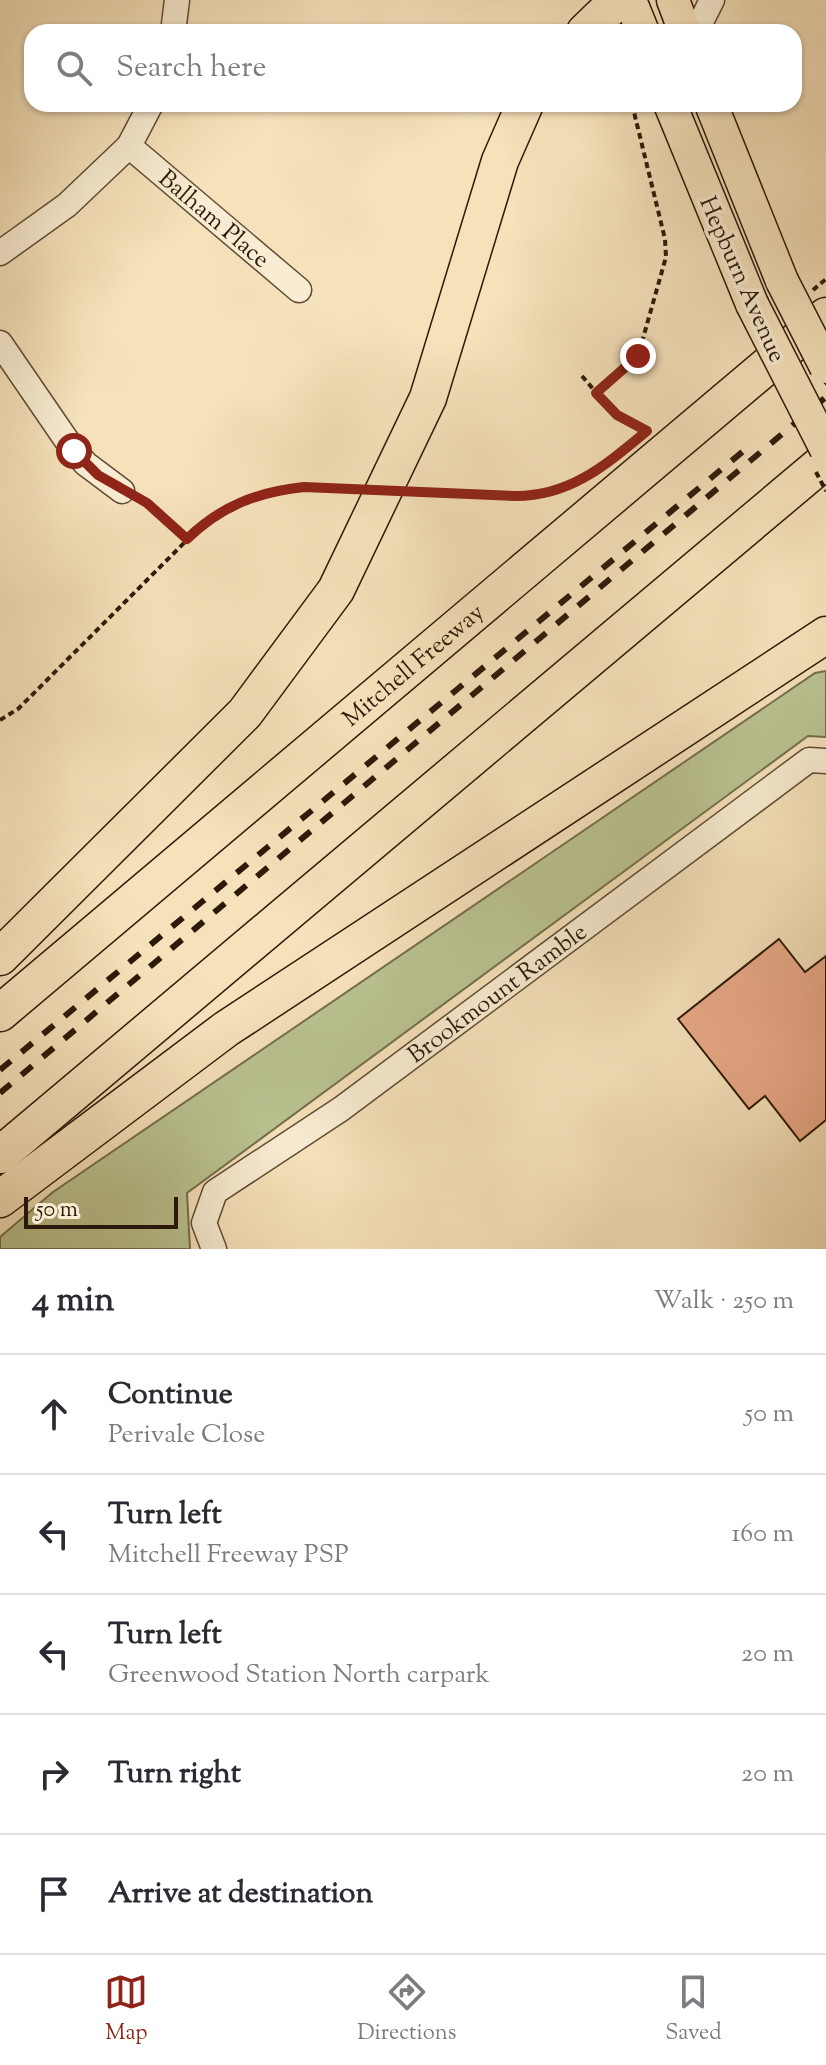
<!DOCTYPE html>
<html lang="en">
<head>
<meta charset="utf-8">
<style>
  :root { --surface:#fff; --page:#f7f7f7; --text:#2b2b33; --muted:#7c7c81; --line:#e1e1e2; --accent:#8f2418 }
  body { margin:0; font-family:"Sorts Mill Goudy",serif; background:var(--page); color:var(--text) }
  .scale { position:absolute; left:24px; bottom:20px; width:154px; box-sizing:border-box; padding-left:8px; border:4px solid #2d1909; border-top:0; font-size:22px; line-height:28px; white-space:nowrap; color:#2d1909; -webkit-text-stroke:6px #f8ecd2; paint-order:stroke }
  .stop { position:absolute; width:24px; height:24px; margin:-18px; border:6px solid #8f2418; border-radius:50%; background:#fff }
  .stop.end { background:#8f2418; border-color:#fff; box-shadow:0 2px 8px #0008 }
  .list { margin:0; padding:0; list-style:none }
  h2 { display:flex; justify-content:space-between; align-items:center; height:104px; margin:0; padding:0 32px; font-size:34px }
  h2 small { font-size:26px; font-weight:400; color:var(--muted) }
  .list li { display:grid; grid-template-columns:52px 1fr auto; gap:24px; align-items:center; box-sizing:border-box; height:120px; padding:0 32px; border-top:2px solid var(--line) }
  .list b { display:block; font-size:30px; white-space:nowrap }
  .list p { margin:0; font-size:26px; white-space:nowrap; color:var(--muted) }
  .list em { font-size:26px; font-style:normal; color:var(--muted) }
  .icon { flex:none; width:44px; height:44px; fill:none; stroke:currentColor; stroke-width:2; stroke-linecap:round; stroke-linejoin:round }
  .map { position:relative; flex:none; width:826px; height:1249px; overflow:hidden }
  .search { position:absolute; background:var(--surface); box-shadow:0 2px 6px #0004; left:24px; right:24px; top:24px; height:88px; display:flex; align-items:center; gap:20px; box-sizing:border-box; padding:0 28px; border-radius:24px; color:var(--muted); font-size:30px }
  .sheet { height:704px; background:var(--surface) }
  nav { display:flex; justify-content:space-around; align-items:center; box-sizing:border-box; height:112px; border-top:2px solid var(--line); background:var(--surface); font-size:22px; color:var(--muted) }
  nav a { display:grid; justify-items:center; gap:4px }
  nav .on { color:var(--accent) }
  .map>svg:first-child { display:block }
</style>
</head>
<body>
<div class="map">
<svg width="826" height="1249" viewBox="0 0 826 1249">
  <rect width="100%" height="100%" fill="#f5e1ba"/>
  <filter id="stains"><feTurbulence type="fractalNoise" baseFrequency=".0025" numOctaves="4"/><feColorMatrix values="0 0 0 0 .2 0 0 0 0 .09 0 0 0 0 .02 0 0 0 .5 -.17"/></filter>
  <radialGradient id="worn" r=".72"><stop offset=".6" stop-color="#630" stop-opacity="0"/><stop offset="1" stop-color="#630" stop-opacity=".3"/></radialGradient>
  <!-- green -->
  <path fill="#bac391" stroke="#746e4d" stroke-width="2" d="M826,671V737L808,736L187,1193L190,1249H0V1237L53,1192L815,673Z"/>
  <!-- building -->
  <path fill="#e8aa88" stroke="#2d1909" stroke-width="2" d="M779,939L805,972L826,956V1120L800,1141L765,1096L749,1109L678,1019Z"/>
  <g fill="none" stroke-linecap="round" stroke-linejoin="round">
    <defs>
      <g id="minor">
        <path d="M173,32L177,0"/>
        <path d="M696,32L712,0"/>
        <path id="s1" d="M129,146L299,290"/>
        <path d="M0,253L67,205L129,146L151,104"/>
        <path d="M0,343L74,451L86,464L122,491"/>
        <path id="s2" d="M214,1249L204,1223L215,1192L341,1109L809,760L826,761"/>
      </g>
      <g id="major">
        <path d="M630,0L643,32"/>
        <path d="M673,0L685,32"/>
        <path d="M670,104L752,304"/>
        <path d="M711,104L782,281"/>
      </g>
      <g id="highway">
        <path d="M585,32L618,0"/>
        <path d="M0,957L245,713L336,590L428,398L500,161L525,104"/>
        <path id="s3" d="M0,1013L826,316"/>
        <path d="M0,1155L826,460"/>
        <path d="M0,1199L226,1029L826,635"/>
      </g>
    </defs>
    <!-- minor casing -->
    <use href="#minor" stroke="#5f4b35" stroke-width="27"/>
    <!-- major casing -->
    <use href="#major" stroke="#2d1909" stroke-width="35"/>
    <!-- highway casing -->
    <use href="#highway" stroke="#2d1909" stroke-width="39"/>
    <!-- path -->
    <g stroke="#2d1909" stroke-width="4" stroke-dasharray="6 4" stroke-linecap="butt">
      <path d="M813,290L826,279"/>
      <path d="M582,376L612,411L647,431"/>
      <path d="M596,393L638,356L666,257L665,239L632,104"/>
      <path d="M449,491C499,495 546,501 591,475"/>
      <path d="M140,500L187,539"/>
      <path d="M0,720L18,709L203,524L252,497L304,487"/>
    </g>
    <!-- minor -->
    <use href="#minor" stroke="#f8ecd2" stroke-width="24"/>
    <!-- major -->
    <use href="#major" stroke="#f5e1ba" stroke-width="32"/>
    <!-- highway -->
    <use href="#highway" stroke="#f5e1ba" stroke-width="36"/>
    <!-- rail -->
    <g stroke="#2d1909" stroke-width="6" stroke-dasharray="14 14" stroke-linecap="butt">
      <path d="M803,402L826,382"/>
      <path d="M0,1070L753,443"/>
      <path d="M0,1093L826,397"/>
    </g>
    <defs>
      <g id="major-bridge">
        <path d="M782,281L826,367"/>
        <path d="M752,304L826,449"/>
      </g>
    </defs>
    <!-- major-bridge casing -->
    <use href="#major-bridge" stroke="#2d1909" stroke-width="35" stroke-linecap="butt"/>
    <!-- path-bridge -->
    <g stroke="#2d1909" stroke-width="4" stroke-dasharray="6 4" stroke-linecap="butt">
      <path d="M816,472L826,491"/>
      <path d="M304,487L449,491"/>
    </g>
    <!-- major-bridge -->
    <use href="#major-bridge" stroke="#f5e1ba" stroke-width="32"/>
  </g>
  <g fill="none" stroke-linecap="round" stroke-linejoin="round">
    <!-- route -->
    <path stroke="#8f2418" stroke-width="10" d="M74,451L98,475L147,503L187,539C221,506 257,492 304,487L514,496C570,497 607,464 647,431L617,415L596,393L638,356"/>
  </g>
  <g text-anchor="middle" stroke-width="7" stroke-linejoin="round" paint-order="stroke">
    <!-- street labels -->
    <g font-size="24" fill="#2d1909" stroke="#f8ecd2">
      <text dy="8" stroke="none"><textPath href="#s1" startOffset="112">Balham Place</textPath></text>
      <text transform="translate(743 279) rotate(66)" y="8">Hepburn Avenue</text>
      <text dy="8" stroke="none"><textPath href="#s3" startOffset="540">Mitchell Freeway</textPath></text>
      <text dy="8" stroke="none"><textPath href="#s2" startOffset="406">Brookmount Ramble</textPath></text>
    </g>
  </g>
  <rect width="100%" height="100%" filter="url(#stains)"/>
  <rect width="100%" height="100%" fill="url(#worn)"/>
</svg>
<div class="scale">50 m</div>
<div class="stop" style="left:74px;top:451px"></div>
<div class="stop end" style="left:638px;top:356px"></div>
<div class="search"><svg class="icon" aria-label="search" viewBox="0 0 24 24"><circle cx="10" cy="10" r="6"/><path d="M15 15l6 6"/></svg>Search here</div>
</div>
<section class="sheet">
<h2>4 min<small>Walk · 250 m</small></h2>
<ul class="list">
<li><svg class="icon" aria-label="ahead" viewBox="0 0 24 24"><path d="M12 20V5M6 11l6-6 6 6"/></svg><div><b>Continue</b><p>Perivale Close</p></div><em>50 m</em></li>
<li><svg class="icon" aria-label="left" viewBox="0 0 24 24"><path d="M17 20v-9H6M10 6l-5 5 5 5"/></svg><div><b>Turn left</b><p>Mitchell Freeway PSP</p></div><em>160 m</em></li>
<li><svg class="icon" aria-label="left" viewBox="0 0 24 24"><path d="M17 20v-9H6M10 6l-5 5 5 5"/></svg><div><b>Turn left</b><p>Greenwood Station North carpark</p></div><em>20 m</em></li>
<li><svg class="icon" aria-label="right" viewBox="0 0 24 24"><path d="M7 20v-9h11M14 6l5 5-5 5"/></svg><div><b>Turn right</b></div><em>20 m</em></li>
<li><svg class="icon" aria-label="arrive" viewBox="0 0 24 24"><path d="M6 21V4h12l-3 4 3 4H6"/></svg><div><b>Arrive at destination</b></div></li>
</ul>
</section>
<nav>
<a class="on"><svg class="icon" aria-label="map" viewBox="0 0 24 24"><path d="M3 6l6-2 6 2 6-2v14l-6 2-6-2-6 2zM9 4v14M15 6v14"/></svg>Map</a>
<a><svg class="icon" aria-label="directions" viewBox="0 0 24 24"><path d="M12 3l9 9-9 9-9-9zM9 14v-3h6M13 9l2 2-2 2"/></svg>Directions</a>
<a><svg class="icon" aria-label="saved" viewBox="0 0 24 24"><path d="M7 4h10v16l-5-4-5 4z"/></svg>Saved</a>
</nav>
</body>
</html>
